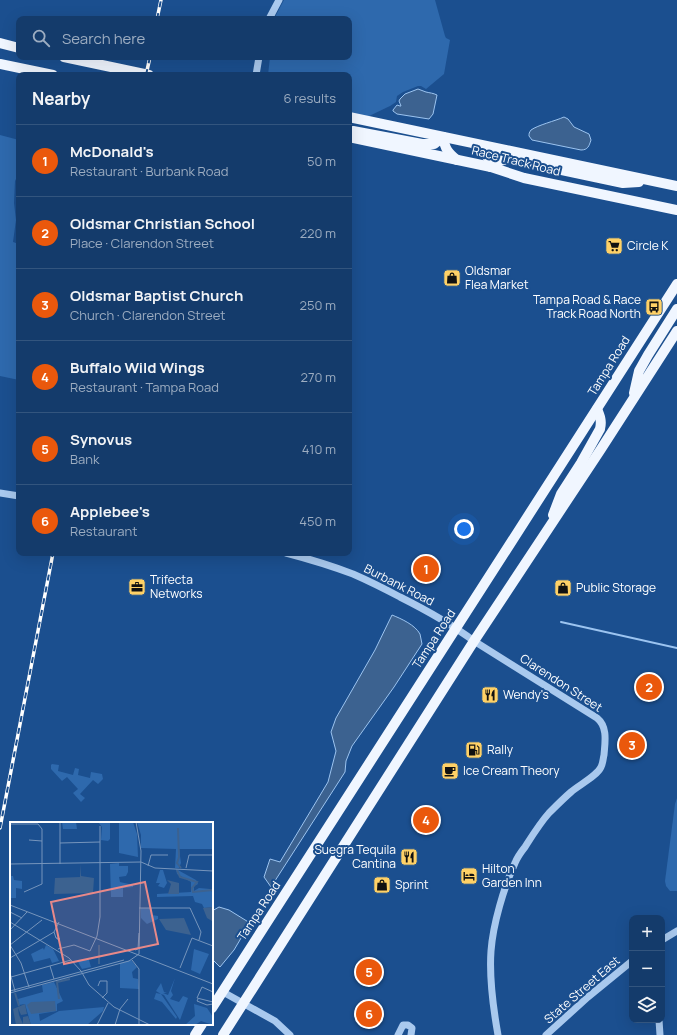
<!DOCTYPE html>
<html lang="en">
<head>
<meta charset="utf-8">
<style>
  :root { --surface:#143b6b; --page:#1d4271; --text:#f1f3f6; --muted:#9dadc1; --line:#33557e; --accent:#ea580c }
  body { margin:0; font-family:Manrope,sans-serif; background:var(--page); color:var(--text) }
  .controls { position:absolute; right:12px; bottom:12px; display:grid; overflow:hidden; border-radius:8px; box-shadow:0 4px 16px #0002 }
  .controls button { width:36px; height:36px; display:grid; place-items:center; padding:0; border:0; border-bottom:1px solid var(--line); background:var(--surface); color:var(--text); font:20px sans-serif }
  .you { position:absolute; left:464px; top:529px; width:14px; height:14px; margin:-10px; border:3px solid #fff; border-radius:50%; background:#1a73e8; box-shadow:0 0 0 6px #1a73e833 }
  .badge { display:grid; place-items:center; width:26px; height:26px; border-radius:50%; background:var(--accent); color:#fff; font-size:13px; font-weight:700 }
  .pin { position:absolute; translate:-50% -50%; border:2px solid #fff; box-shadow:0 1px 4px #0006 }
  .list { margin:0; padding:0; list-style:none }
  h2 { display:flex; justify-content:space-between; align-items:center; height:52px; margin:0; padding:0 16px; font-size:17px }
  h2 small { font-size:13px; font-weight:400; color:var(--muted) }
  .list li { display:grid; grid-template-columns:26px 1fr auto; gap:12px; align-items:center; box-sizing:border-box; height:72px; padding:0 16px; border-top:1px solid var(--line) }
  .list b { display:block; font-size:15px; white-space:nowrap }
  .list p { margin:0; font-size:13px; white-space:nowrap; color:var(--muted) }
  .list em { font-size:13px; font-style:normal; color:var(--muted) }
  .icon { flex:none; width:22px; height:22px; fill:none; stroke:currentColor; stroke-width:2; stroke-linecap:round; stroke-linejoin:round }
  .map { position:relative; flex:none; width:677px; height:1035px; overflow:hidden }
  .search { position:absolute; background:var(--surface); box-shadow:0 4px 16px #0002; left:16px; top:16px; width:336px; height:44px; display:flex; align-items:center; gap:10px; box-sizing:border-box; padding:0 14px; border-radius:8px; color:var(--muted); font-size:15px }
  .panel { position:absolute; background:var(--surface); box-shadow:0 4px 16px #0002; left:16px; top:72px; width:336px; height:484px; border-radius:8px }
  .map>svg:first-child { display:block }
</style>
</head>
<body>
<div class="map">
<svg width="677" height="1035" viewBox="0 0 677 1035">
  <rect width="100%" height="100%" fill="#1b4f8f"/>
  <!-- green -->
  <g fill="#2e69ad">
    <path d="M284,0H435L445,36L446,38L450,40L444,74L426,89L421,86H418L403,92L397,96L396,102L390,106L367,117L349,113V75H268L270,57H349V19H275V17Z"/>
    <path d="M0,135L19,140V173L15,181L14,203L16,220L13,242L19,244V380L0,376Z"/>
    <path d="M52,764L59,765L58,771L73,775L75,768L79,769L78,775L90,778L91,772L102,774L103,779L98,784L93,780L80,794L85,798L81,802L73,793L78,789L67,777L62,781L51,769V765Z"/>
    <path d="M677,798V891H670L666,886L665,881L675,804Z"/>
  </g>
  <!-- water -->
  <g fill="#3c6290" stroke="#9cc4f0">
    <path d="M418,89C421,90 423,91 426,92C430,93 433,93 437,95L433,114L429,119L397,114L393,111V110L397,105L400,106H401L399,101L400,99L405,94Z"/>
    <path d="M564,117L568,119L574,127L589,134L591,140C589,146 588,150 581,150L532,140L529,136C529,133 529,133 531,130C538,125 555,121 564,117Z"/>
    <path d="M392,615C402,619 415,625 420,634C421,637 421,641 422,644L394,687L352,746L346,761L345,772L271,887L264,877L270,859L280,862L328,782L336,751L331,732L336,718L375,650Z"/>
    <path d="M219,907L229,910L250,923L234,950L220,967L212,959V911Z"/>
  </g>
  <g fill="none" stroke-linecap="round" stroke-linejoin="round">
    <!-- stream -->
    <path stroke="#9cc4f0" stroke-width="2" d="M561,622L677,648"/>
    <!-- minor -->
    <g stroke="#a9c9ee" stroke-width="7">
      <path d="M269,19L279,0"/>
      <path d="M256,75L259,57"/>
      <path d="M0,493L19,496"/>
      <path d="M286,553C309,559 332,566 353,574C369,581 385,589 400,597C426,610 451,624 474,641L597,718C608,727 605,742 604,755C603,759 603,763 601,767C597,776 579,785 571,792C564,798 556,806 549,813C540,823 532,836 525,847C521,852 517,858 515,863C504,887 493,924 491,951C489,979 493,1007 498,1035"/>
      <path d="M662,940L677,931"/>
      <path d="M223,992L275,1021L290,1035"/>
      <path d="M659,1020L660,1035"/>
      <path d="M398,1035L403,1025H408L412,1028L411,1035"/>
      <path d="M546,1035L588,997L632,961"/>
    </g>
    <!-- major -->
    <g stroke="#f0f6ff" stroke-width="10">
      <path d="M0,43L19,48"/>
      <path d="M64,57L149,75"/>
      <path d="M0,64L53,75"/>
      <path d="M349,117L677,186"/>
      <path d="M353,131L422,144H434L443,137"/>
      <path d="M349,137L491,167L524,178L677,210"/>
      <path d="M443,137C445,149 448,153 457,160"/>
      <path d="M475,145C484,151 489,156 491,167"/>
      <path d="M491,167C498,162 502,159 510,159L623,183L639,182"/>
      <path d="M634,393L639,371L648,355L677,309"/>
      <path d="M553,515L561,494L581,463L600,429C602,421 600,416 597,409"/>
      <path d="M212,1008L677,284"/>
      <path d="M195,1035L202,1024"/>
      <path d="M223,1035L474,641L601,449L677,331"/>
    </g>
    <defs>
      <g id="rail">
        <path d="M157,19L161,0"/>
        <path d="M146,75L150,57"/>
        <path d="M0,828L53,553"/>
      </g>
    </defs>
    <!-- rail casing -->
    <use href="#rail" stroke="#fff" stroke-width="3.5"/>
    <!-- rail -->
    <use href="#rail" stroke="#1b4f8f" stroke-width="2" stroke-dasharray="6" stroke-linecap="butt"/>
  </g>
  <!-- icons -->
  <defs>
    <symbol id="supermarket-square" viewBox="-11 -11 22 22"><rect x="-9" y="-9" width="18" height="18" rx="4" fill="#ffd166" stroke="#1b4f8f"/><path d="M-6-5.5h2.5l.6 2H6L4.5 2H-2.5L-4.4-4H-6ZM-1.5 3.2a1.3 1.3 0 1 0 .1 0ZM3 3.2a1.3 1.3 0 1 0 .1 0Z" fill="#111"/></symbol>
    <symbol id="shop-square" viewBox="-11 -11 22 22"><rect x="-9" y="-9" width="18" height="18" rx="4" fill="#ffd166" stroke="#1b4f8f"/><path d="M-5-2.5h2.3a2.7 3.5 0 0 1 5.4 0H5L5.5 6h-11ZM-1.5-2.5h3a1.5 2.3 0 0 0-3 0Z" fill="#111"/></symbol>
    <symbol id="bus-square" viewBox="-11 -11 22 22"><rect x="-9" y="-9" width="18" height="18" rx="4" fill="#ffd166" stroke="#1b4f8f"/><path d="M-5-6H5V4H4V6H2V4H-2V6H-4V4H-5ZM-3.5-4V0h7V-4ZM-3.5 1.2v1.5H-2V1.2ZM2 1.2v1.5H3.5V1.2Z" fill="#111"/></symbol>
    <symbol id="office-square" viewBox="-11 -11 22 22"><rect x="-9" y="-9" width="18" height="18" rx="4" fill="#ffd166" stroke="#1b4f8f"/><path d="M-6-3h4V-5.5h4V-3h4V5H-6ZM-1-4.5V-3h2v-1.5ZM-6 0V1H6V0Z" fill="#111"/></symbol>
    <symbol id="restaurant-square" viewBox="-11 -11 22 22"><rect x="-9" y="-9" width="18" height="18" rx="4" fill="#ffd166" stroke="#1b4f8f"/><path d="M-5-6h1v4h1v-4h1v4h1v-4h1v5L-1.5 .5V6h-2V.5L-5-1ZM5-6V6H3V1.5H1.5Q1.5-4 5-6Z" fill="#111"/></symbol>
    <symbol id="fuel-square" viewBox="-11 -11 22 22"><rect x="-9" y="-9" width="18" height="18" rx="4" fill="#ffd166" stroke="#1b4f8f"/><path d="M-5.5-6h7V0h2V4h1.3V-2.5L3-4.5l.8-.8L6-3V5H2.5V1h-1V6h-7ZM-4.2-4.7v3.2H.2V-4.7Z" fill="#111"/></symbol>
    <symbol id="cafe-square" viewBox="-11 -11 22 22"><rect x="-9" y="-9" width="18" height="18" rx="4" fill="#ffd166" stroke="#1b4f8f"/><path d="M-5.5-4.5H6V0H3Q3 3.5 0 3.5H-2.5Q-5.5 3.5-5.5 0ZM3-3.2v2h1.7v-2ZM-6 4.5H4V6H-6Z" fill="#111"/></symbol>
    <symbol id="hotel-square" viewBox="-11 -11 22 22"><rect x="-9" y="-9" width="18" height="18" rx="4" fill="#ffd166" stroke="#1b4f8f"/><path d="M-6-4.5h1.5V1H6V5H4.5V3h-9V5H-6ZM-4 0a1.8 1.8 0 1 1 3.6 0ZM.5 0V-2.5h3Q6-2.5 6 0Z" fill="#111"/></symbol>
  </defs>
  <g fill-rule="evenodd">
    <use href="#supermarket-square" x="604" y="236" width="20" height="20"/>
    <use href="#shop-square" x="442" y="268" width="20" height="20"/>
    <use href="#bus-square" x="644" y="297" width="20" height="20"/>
    <use href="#office-square" x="127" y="577" width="20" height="20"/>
    <use href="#shop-square" x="553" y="578" width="20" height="20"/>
    <use href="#restaurant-square" x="480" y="685" width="20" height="20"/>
    <use href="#fuel-square" x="464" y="740" width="20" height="20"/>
    <use href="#cafe-square" x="440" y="761" width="20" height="20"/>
    <use href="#restaurant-square" x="399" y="847" width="20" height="20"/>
    <use href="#hotel-square" x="459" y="866" width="20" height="20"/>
    <use href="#shop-square" x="372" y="875" width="20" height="20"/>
  </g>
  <g text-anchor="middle" stroke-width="4" stroke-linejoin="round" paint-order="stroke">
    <!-- street labels -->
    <g font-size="12" fill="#fff" stroke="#1b4f8f">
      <text transform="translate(516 161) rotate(14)" y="4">Race Track Road</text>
      <text transform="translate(609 366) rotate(-58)" y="4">Tampa Road</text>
      <text transform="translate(399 585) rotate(27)" y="4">Burbank Road</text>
      <text transform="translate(434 639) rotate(-57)" y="4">Tampa Road</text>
      <text transform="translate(561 683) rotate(33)" y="4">Clarendon Street</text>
      <text transform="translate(259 911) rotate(-57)" y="4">Tampa Road</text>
      <text transform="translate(582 990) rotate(-41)" y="4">State Street East</text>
    </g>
    <!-- poi labels -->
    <g font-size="12" fill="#fff" stroke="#1b4f8f" text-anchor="start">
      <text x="627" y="250">Circle K</text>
      <text x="465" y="275">Oldsmar<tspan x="465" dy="14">Flea Market</tspan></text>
      <text x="641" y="304" text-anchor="end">Tampa Road &amp; Race<tspan x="641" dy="14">Track Road North</tspan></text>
      <text x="150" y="584">Trifecta<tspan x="150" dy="14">Networks</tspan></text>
      <text x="576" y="592">Public Storage</text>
      <text x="503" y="699">Wendy's</text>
      <text x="487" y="754">Rally</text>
      <text x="463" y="775">Ice Cream Theory</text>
      <text x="396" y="854" text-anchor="end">Suegra Tequila<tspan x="396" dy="14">Cantina</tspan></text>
      <text x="482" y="873">Hilton<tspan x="482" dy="14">Garden Inn</tspan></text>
      <text x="395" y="889">Sprint</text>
    </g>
  </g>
  <!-- overview -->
  <g transform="translate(10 822)">
    <rect width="203" height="203" fill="#1b4f8f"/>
    <path d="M52,0H66L67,7H53ZM88,0H100V17L98,19L91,18L92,5ZM109,0H123L127,12L128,35L109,31ZM127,0H203V27H169L171,41L169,46H165L166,27L131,26V13ZM109,41V44H118V50L116,54L109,55L110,60L123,63V65L113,66V75H101L100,42ZM166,47L186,58L188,62L184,64V69L189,66L200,67L203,71V85L194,86L192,82L185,80L183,74L147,75V72L181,70V60L167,52ZM150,48H153L157,61L154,66L148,64L150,61H146ZM0,54H3L4,58L12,59V67L6,66V76H0ZM131,86H142V93L148,94V97L137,102L131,96ZM36,123L43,127L49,139L42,141L40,136L24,140L21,132L33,126L34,128ZM184,127L199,132L190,152L181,148ZM67,138H79L81,145L72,147ZM121,138L127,145L122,150L123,156L128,157L129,167L110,166V141ZM165,156L161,169L163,173L160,177L169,180L173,174L178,176L170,198L154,173L151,172L167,195L166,197L152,180L144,177L146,171L151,172L146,169L151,161L154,170L157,171H153L158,173ZM44,160L53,179L47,182V189L29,192L30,199L49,189L94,185L93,189L77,203H21L15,182L9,183L8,177L33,170L32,163ZM184,182L197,186L203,195V203L191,199L185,203H175L185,194Z" fill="#2e69ad"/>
    <path d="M70,42L71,54L84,56L83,71L44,72L45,56L70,55ZM157,58L169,61V72H158L161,62ZM203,85V98L202,99L197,96L193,86ZM174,96L181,113L156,108L149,97ZM45,179L46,189L21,192L17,183L21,180ZM15,182L17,192L11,193L8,186L9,193L13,202V195L18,194L21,203H6L3,187Z" fill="#3c6290"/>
    <path fill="none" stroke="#3c6290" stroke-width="2" d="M168,6L169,35L167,41L171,46M167,48L170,55L187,60L182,66L183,70L203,68M89,142V123M5,171L9,184M49,177L47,160L60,157"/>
    <path fill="none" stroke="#7695bc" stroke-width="1" d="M126,0L131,29L129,132M0,2H28L32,7V62L14,70M19,18L32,19M50,21L90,20M0,42L131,40L145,46L203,49M50,42V0M203,43V58M138,44L141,33H158M176,46L179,33H203M0,83L203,162M129,86H180L191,110L189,118M0,90L12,96M0,100L59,136L71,149L79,163L104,185L140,203M0,108L17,90M44,110L46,116H47V117H50L47,116M0,123L11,141L19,165M0,123L32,98M48,127L64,123L80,129L87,114L90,95V4M125,128L128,127L129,111M0,136L44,110L49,100M122,138L129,147V203M40,144L44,157M170,146L182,116L203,124M0,151L5,169M1,155L61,138M88,164L90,159H97V171L92,176M0,169L114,138M203,170L192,165L187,176L203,180M0,171L119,139L129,132M188,177L187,179L197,183L203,182M87,203L98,181M105,203L110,187L118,177"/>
    <path fill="#e88989" fill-opacity="0.15" stroke="#e88989" stroke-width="2" d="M135,60L148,122L54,142L41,80Z"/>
    <rect width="203" height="203" fill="none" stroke="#fff" stroke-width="2"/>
  </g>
</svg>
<div class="controls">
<button>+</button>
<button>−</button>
<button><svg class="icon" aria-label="layers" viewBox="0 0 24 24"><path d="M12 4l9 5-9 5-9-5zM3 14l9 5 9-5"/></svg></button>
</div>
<div class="you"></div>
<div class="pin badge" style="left:426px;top:569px">1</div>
<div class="pin badge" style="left:649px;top:687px">2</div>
<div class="pin badge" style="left:632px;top:745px">3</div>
<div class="pin badge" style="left:426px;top:820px">4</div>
<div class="pin badge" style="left:369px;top:972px">5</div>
<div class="pin badge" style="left:369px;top:1014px">6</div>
<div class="search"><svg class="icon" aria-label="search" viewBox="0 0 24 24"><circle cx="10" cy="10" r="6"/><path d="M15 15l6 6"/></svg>Search here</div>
<section class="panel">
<h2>Nearby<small>6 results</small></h2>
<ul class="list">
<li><span class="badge">1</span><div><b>McDonald's</b><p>Restaurant · Burbank Road</p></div><em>50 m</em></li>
<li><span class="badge">2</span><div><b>Oldsmar Christian School</b><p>Place · Clarendon Street</p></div><em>220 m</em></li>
<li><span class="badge">3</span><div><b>Oldsmar Baptist Church</b><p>Church · Clarendon Street</p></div><em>250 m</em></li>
<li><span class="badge">4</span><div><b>Buffalo Wild Wings</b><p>Restaurant · Tampa Road</p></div><em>270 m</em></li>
<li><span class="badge">5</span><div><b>Synovus</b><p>Bank</p></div><em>410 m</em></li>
<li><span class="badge">6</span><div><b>Applebee's</b><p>Restaurant</p></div><em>450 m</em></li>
</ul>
</section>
</div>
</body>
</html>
